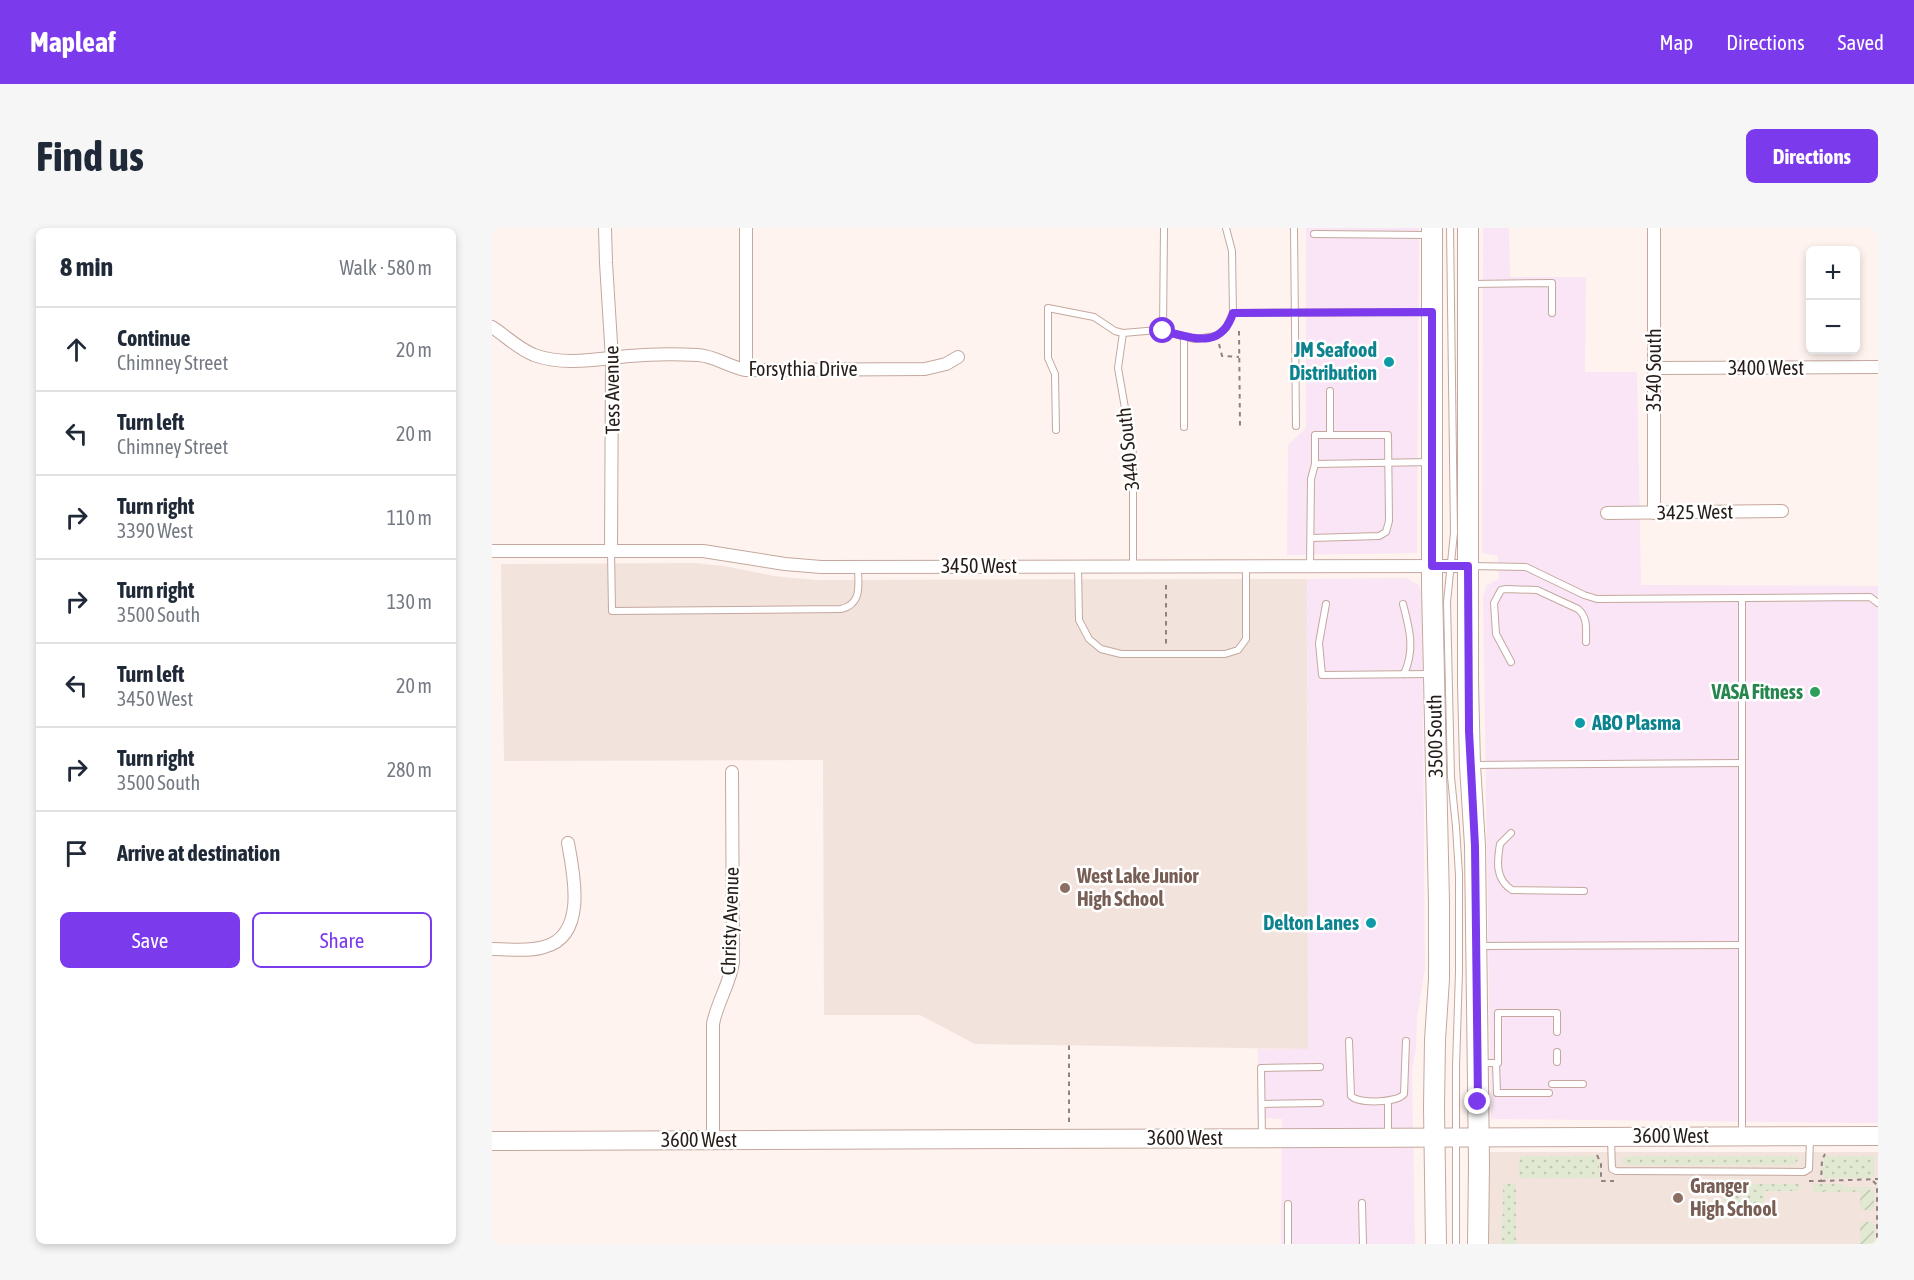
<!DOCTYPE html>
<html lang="en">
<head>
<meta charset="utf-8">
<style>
  :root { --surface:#fff; --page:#f6f6f7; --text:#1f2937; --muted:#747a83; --line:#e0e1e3; --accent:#7c3aed }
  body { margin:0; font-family:"Asap Condensed",sans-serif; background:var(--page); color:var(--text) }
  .controls { position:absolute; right:18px; top:18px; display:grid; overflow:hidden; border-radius:9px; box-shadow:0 3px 9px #0003 }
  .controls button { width:54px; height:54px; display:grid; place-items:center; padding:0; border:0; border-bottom:2px solid var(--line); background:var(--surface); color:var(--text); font:30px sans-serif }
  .stop { position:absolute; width:18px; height:18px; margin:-14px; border:4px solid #7c3aed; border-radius:50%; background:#fff }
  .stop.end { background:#7c3aed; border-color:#fff; box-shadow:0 2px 6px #0008 }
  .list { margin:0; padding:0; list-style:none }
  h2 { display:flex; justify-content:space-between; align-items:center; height:78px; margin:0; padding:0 24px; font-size:26px }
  h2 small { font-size:20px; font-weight:400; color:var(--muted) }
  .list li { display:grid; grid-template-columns:39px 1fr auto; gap:18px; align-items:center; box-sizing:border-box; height:84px; padding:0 24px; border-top:2px solid var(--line) }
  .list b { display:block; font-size:22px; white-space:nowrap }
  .list p { margin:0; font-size:20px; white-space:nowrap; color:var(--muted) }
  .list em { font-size:20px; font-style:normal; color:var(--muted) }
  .actions { display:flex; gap:12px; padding:18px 24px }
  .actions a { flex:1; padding:14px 0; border:2px solid var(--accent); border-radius:9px; text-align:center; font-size:21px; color:var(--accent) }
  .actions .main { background:var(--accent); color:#fff }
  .icon { flex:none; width:33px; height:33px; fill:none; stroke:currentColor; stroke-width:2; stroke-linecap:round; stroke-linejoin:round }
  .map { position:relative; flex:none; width:1386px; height:1016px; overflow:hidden; border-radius:9px }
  header { display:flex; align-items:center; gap:36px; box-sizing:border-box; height:84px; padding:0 30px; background:var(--accent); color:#fff }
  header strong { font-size:28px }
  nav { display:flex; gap:33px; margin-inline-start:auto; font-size:21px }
  .intro { display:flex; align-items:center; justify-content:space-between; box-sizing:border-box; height:144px; padding:0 36px }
  h1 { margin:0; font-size:42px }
  .button { padding:15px 27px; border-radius:9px; background:var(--accent); color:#fff; font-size:21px; font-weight:700 }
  main { display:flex; gap:36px; padding:0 36px }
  aside { flex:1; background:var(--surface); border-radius:9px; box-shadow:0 3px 9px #0003 }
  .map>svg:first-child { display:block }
</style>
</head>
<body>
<header>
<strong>Mapleaf</strong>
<nav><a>Map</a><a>Directions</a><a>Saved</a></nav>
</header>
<div class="intro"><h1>Find us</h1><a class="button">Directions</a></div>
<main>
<aside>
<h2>8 min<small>Walk · 580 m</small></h2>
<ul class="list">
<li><svg class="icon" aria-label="ahead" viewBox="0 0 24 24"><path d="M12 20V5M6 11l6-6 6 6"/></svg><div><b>Continue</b><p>Chimney Street</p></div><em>20 m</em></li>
<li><svg class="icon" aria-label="left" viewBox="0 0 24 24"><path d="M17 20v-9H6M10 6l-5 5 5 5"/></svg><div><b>Turn left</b><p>Chimney Street</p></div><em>20 m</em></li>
<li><svg class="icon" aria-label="right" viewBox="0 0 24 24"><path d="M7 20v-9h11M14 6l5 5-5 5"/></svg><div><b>Turn right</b><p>3390 West</p></div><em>110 m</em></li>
<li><svg class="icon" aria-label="right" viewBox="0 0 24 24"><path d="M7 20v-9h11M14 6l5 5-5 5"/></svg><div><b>Turn right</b><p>3500 South</p></div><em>130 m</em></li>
<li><svg class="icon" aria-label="left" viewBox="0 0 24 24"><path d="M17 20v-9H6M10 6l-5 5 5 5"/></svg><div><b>Turn left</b><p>3450 West</p></div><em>20 m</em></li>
<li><svg class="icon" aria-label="right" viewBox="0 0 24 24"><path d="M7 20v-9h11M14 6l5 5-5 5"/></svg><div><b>Turn right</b><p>3500 South</p></div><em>280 m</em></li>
<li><svg class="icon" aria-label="arrive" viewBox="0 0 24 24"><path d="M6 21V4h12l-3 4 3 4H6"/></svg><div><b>Arrive at destination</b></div></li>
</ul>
<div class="actions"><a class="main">Save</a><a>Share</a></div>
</aside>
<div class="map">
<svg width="1386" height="1016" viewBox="0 0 1386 1016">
  <defs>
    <pattern id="grass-dots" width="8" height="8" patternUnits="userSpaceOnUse" patternTransform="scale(1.5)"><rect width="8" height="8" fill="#e2e9d2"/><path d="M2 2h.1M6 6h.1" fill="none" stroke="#c2c7b4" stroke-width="1.8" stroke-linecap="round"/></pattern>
    <pattern id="garden-furrows" width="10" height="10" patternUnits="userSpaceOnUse" patternTransform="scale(1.5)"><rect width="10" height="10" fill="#e2e9d2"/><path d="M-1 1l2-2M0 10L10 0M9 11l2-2" fill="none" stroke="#c2c7b4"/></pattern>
  </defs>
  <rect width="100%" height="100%" fill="#fff3ef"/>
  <!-- commercial -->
  <g fill="#f9e5f5">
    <path d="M814,0H927L925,325L795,327L796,217L814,200Z"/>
    <path d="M991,0H1017L1018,49H1094L1093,144H1145L1149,357L1386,358V895L999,891L991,368L995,357L1007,351L1006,328L990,325Z"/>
    <path d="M914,350L927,357L930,366L933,740L925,791L924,820L920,843L923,1016H789L790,891L765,890L766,821H816L815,351Z"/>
  </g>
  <!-- built -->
  <g fill="#f2e3dd">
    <path d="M202,335L232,338L282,348L323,352L815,351L816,821L483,816L428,787H332L331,532L12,533L9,336Z"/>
    <path d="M985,924H1386V1016H987Z"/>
  </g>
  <!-- grass -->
  <g fill="url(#grass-dots)">
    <path d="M1027,928H1103L1107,934V950H1027Z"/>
    <path d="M1139,928H1302L1307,929L1304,936L1299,937H1135L1132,935L1129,930Z"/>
    <path d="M1335,928H1382V948L1379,950H1333L1330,947V935Z"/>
    <path d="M1011,956H1024V1016H1010Z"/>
    <path d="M1227,956H1248L1249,981L1232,982V963H1227Z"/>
    <path d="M1255,956H1307V963H1272V982H1252V958Z"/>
    <path d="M1322,956H1350L1353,959H1379L1382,961L1321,962Z"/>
  </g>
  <!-- garden -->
  <g fill="url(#garden-furrows)">
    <path d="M1321,962H1382V979L1379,982H1368V964H1321Z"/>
    <path d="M1368,994H1379L1382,997V1016H1368Z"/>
  </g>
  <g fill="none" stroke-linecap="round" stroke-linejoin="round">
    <defs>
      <g id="lane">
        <path d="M802,0L804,198"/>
        <path d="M958,0L962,305L955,374L959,549L964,599L967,647V743L964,839V1016"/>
        <path d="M822,6L936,7"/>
        <path d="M979,56L1060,55V85"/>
        <path d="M741,85L938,84"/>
        <path d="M671,103L672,0"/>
        <path d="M631,105L626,140L641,226V338"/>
        <path d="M692,109V199"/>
        <path d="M564,202L563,146L556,130V80L602,89L623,103L631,105L666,102L703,111L724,108L734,100L741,85L740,23L734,0"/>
        <path d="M838,207V163"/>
        <path d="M819,310L887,308L894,304L897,293L896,207H823V236"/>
        <path d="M119,323L120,383L349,381C371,376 366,356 366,338"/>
        <path d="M818,338L819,251L823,236L939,234"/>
        <path d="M979,338L1034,339L1092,367L1105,371L1378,369L1386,375"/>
        <path d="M586,339L587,392L597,411L609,421L629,426H733L746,422L754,411V338"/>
        <path d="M1250,370V906"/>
        <path d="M834,376L827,415L830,447L938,446"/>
        <path d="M911,376C918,402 923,422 912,446"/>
        <path d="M1019,434L1004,406L1002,375L1009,362L1014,361L1045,362L1086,381C1096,389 1094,402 1094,414"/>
        <path d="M981,537L1250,535"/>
        <path d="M1019,605L1008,616C1005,634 1003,651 1020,662L1092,663"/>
        <path d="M987,718L1250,717"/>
        <path d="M857,813L859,868C867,876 905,875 912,866L914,813"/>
        <path d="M1065,824V834"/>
        <path d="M987,835H1006V785H1065V804"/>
        <path d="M1004,835L1005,865H1057"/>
        <path d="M1060,856H1091"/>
        <path d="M896,873V908"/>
        <path d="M770,876L828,875"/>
        <path d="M770,909L769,840L828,839"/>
        <path d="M1119,912L1120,941L1124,943L1312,944L1317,941L1318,911"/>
        <path d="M870,975L871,1016"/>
        <path d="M796,976V1016"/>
      </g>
      <g id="street">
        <path d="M113,0L114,35L120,131L119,323"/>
        <path d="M254,0V142"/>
        <path d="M1162,0V285"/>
        <path d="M0,99C14,108 25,120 42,127C72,138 106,131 137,128C160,126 184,126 206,127C223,128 237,139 254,142L433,141L454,136L466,129"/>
        <path d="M1162,140L1386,139"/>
        <path d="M1115,285L1290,283"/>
        <path d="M0,323H211L293,336L329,339L976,338"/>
        <path d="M0,721C17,721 36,724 52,719C95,708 82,647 76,615"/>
        <path d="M221,912V796C225,774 238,756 241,734L240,544"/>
      </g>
      <path id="secondary" d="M0,913L1386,908"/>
      <g id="primary">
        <path d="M940,0V358L947,675V751L943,812L942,879L944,1016"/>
        <path d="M976,0V455L978,537L983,618L987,936L986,1016"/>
      </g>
    </defs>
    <!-- lane casing -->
    <use href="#lane" stroke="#c4a89e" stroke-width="8"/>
    <!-- street casing -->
    <use href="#street" stroke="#c4a89e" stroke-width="14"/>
    <!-- secondary casing -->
    <use href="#secondary" stroke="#c4a89e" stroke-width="20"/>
    <!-- primary casing -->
    <use href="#primary" stroke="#c4a89e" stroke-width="22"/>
    <!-- path -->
    <g stroke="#8e837f" stroke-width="2" stroke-dasharray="4.5 4.5" stroke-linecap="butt">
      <path d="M747,103L748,199"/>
      <path d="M727,116L730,128L747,129"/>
      <path d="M674,357V417"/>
      <path d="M577,894V817"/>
      <path d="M1105,927L1109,936V953H1122"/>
      <path d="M1317,953H1329L1330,932L1333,926"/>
      <path d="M1329,953L1386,951"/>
      <path d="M1381,953L1385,957V1016"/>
    </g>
    <!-- lane -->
    <use href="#lane" stroke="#fff" stroke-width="6"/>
    <!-- street -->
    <use href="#street" stroke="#fff" stroke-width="12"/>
    <!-- secondary -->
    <use href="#secondary" stroke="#fff" stroke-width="18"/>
    <!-- primary -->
    <use href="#primary" stroke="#fff" stroke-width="20"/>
  </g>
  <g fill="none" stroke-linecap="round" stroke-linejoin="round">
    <!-- route -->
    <path stroke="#7c3aed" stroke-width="8" d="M671,103C699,109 729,123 741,85L940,84V338H976L977,503L983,618L986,874"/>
  </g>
  <!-- markers -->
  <g fill="#0f9aa8" stroke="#fff" stroke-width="2">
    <circle cx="897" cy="134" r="6"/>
    <circle cx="1088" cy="495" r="6"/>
    <circle cx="879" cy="695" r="6"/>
  </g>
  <circle fill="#2e9e5b" stroke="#fff" stroke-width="2" cx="1323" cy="464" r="6"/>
  <g fill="#8d6e63" stroke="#fff" stroke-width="2">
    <circle cx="573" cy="660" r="6"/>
    <circle cx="1186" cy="970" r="6"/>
  </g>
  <g text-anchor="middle" stroke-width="5" stroke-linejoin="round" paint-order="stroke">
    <!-- culture labels -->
    <g font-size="20" font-weight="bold" fill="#0d838f" stroke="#fff" text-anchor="end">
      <text x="885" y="129">JM Seafood<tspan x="885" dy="23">Distribution</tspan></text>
      <text x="1100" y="502" text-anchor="start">ABO Plasma</text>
      <text x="867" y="702">Delton Lanes</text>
    </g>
    <!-- street labels -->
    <g font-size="20" fill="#261c18" stroke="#fff">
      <text x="1274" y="147">3400 West</text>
      <text x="311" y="148">Forsythia Drive</text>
      <text transform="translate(1162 142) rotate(-90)" y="7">3540 South</text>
      <text transform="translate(120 162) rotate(-91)" y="7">Tess Avenue</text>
      <text transform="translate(636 221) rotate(-96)" y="7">3440 South</text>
      <text transform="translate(1203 284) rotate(-1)" y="7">3425 West</text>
      <text x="487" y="345">3450 West</text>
      <text transform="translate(943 508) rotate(-91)" y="7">3500 South</text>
      <text transform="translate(238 693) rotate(-88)" y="7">Christy Avenue</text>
      <text x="1179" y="915">3600 West</text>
      <text x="693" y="917">3600 West</text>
      <text x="207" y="919">3600 West</text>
    </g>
    <!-- leisure labels -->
    <g font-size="20" font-weight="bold" fill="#27864d" stroke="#fff" text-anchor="end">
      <text x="1311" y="471">VASA Fitness</text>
    </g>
    <!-- education labels -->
    <g font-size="20" font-weight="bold" fill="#785e54" stroke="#fff" text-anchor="start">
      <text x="585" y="655">West Lake Junior<tspan x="585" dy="23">High School</tspan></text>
      <text x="1198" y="965">Granger<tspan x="1198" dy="23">High School</tspan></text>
    </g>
  </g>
</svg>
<div class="controls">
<button>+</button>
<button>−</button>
</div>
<div class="stop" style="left:671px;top:103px"></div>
<div class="stop end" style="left:986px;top:874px"></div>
</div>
</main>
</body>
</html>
